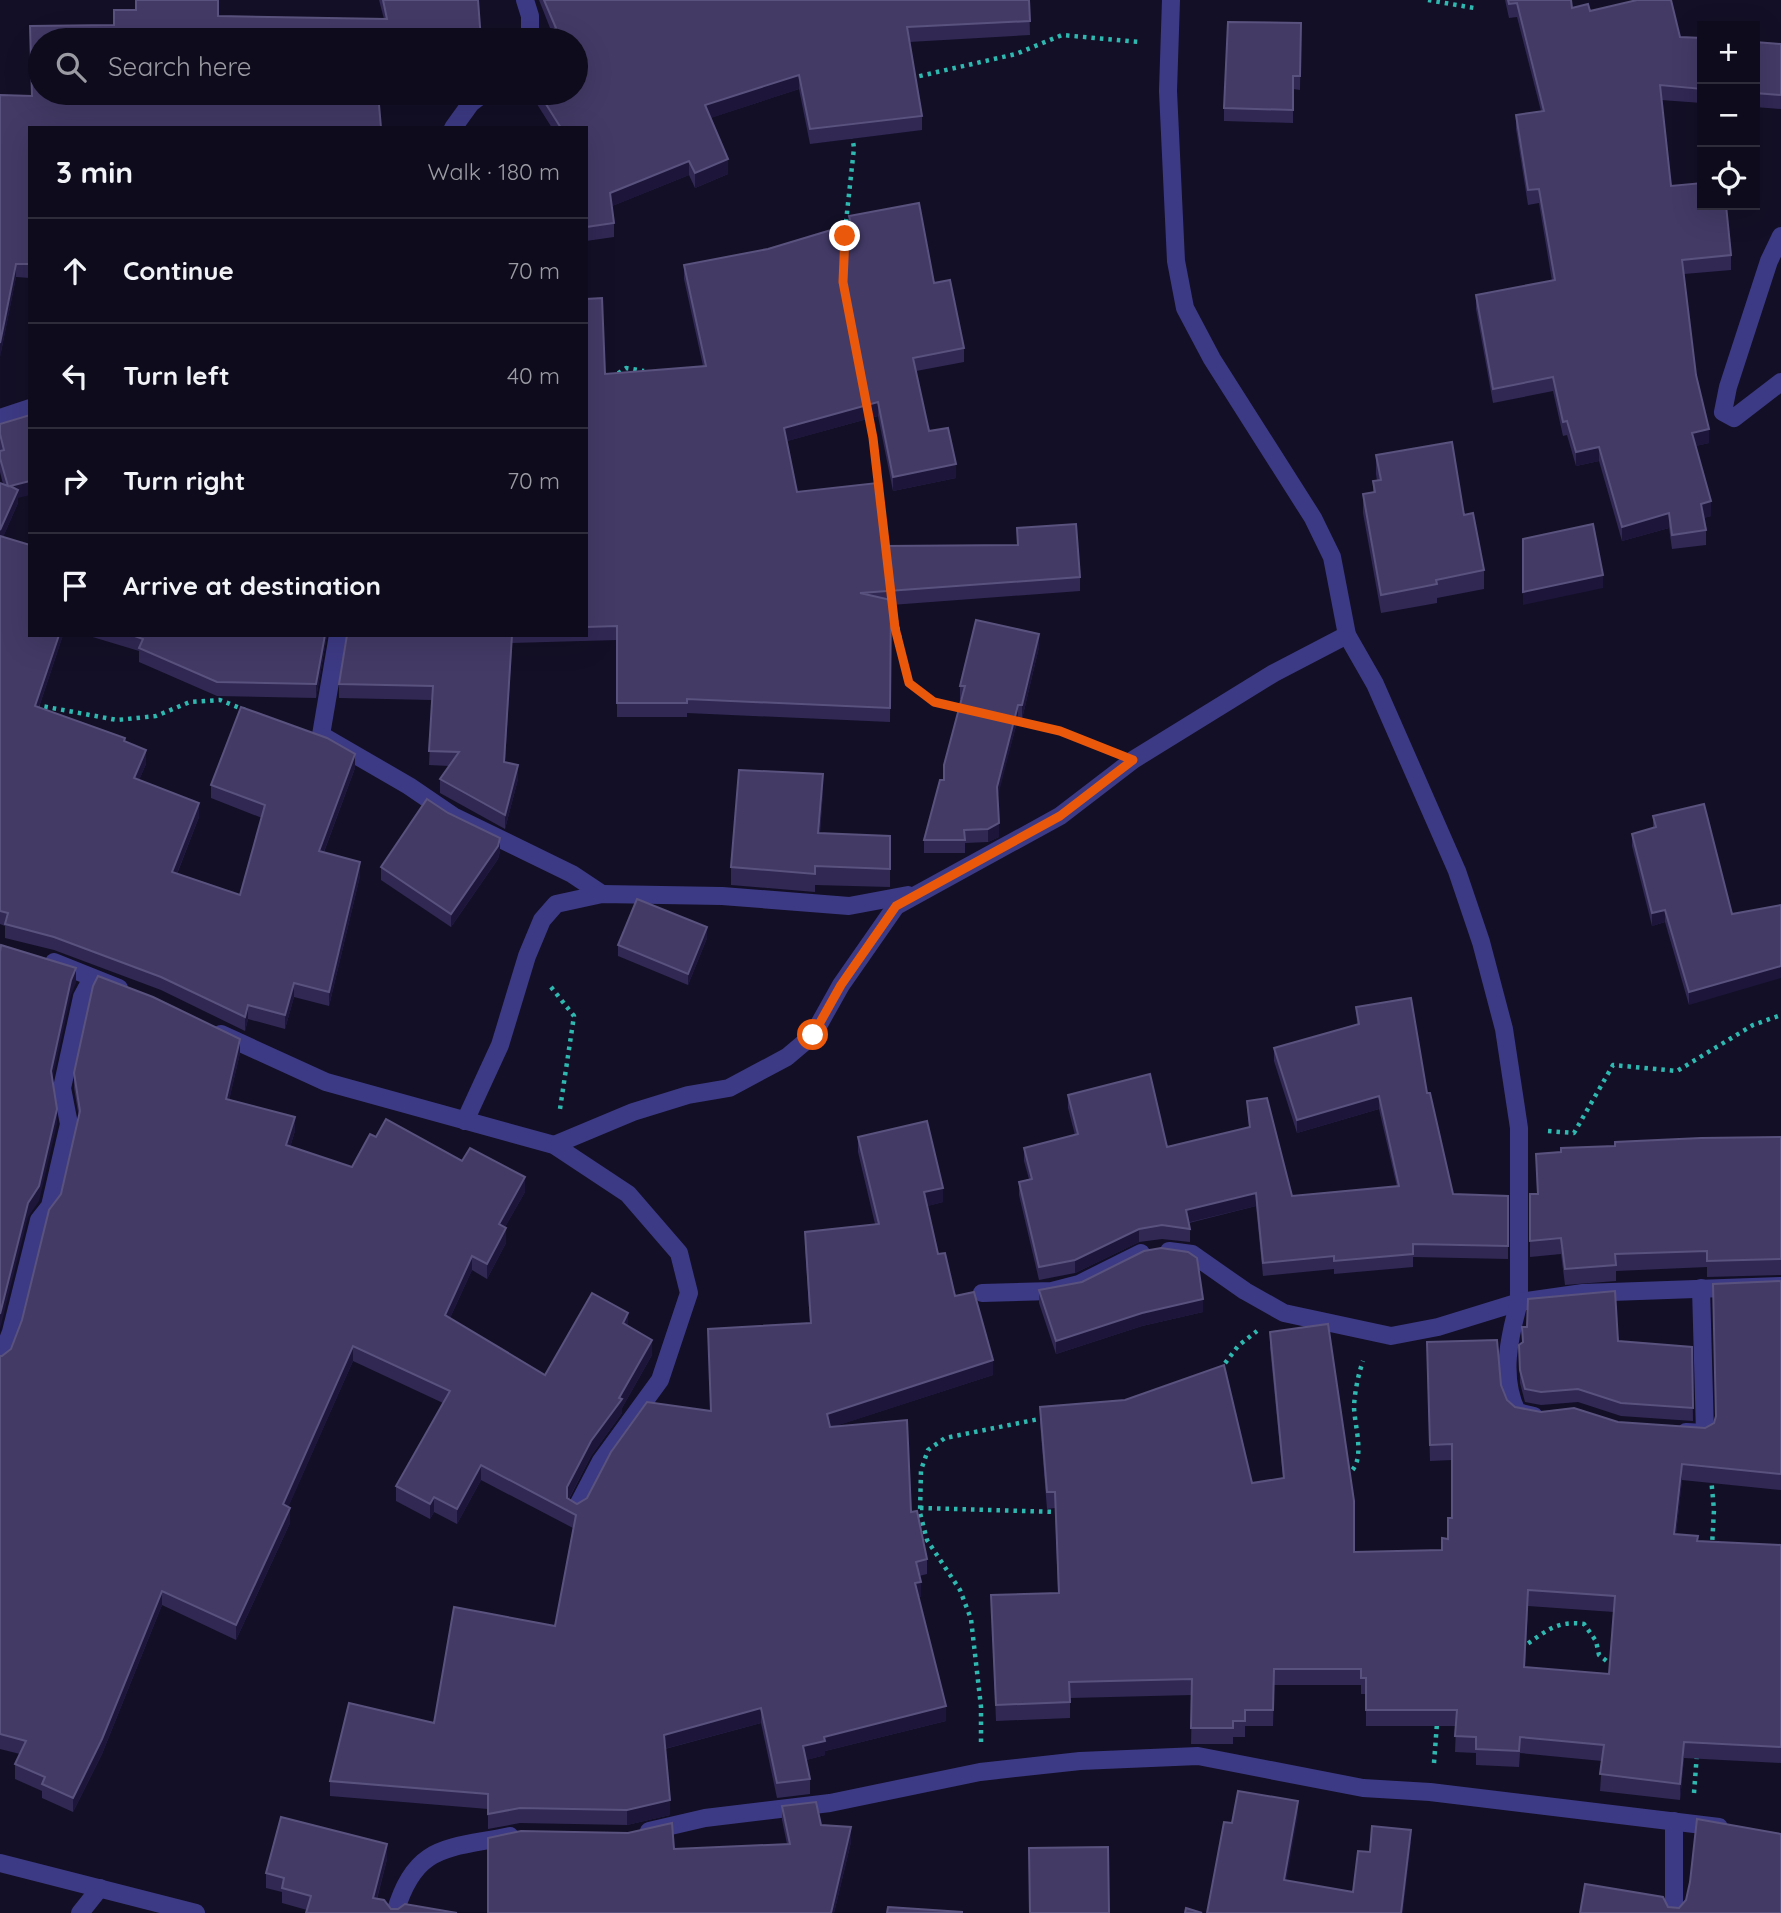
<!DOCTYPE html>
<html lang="en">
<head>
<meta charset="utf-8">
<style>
  :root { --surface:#0e0b1c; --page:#1c1929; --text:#f1f3f6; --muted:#9b9ba3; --line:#2e2b3b }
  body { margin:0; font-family:Quicksand,sans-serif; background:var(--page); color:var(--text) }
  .controls { position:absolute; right:21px; top:21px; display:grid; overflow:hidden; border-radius:0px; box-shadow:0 7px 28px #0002 }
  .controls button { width:63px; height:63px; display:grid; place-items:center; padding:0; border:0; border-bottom:2px solid var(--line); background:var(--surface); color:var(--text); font:35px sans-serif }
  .stop { position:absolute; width:21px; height:21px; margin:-16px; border:5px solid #ea580c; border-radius:50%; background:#fff }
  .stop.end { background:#ea580c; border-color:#fff; box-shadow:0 2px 7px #0008 }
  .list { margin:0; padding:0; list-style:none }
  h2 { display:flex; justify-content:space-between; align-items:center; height:91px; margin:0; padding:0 28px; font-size:30px }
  h2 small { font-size:23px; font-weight:400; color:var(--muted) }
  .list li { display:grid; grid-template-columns:46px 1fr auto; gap:21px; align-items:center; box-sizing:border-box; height:105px; padding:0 28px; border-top:2px solid var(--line) }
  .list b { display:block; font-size:26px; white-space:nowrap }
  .list em { font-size:23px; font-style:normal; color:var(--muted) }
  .icon { flex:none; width:38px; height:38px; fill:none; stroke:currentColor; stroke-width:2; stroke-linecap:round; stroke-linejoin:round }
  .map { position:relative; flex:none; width:1781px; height:1913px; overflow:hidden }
  .search { position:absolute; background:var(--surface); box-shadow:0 7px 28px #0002; left:28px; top:28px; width:560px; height:77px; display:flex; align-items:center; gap:18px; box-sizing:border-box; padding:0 24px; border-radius:38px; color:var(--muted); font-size:26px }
  .panel { position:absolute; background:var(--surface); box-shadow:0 7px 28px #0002; left:28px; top:126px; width:560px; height:511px; border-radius:0px }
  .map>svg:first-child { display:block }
</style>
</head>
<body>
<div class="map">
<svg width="1781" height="1913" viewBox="0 0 1781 1913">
  <rect width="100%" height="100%" fill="#130f26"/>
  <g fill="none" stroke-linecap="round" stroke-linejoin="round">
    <!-- path -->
    <g stroke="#2fb8b0" stroke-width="4.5" stroke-dasharray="3.5 5" stroke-linecap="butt">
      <path d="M1428,0L1474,8"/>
      <path d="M911,78L1016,54L1062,35L1140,42"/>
      <path d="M845,231L854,148L852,135"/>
      <path d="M611,378L626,368L644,371"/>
      <path d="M869,414L887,551"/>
      <path d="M892,602L909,683L934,702L964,709"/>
      <path d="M36,705L117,720L156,716L190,702L220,700L245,710"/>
      <path d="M1013,721L1060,731L1102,746"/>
      <path d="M551,987L574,1016L560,1109"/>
      <path d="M1548,1131L1574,1133L1613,1065L1677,1071L1753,1025L1781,1015"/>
      <path d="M1220,1370L1238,1346L1257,1331"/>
      <path d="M1346,1475C1368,1464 1354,1426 1354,1406C1355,1391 1358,1375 1363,1361"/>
      <path d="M1711,1477L1714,1510L1712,1546"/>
      <path d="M920,1508L1059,1512"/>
      <path d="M1521,1648C1545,1633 1554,1620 1584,1624L1596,1641L1599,1655L1613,1666"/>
      <path d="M981,1742V1707L971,1619L960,1590L927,1540L920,1513L921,1470L928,1450L945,1438L1044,1418"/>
      <path d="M1434,1763L1437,1723"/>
      <path d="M1694,1793L1697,1753"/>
    </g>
    <!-- minor -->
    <g stroke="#3d3a85" stroke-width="18">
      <path d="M525,0L530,16V40"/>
      <path d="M453,128L471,103L484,93"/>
      <path d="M1781,236L1769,261L1728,387L1723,412L1734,418L1781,382"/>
      <path d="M0,418L30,408"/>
      <path d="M338,635L321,735L409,786L453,816L572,874L602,894"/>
      <path d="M54,962L119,988"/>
      <path d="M221,1034L326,1082L554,1145L628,1194L679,1253L689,1293L660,1380L601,1461L577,1507"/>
      <path d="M465,1121L500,1045L527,956L542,920L556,904L602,894L722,896L849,906L908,895"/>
      <path d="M554,1145L633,1112L688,1095L729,1088L787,1057L813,1035L841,985L896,906L1060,816L1133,760L1274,673L1347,635"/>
      <path d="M1169,1251L1192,1254L1245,1291L1284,1313L1391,1336L1438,1327L1519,1302V1128L1504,1029L1481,942L1457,871L1375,684L1347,635L1332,557L1313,518L1212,359L1185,308L1176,261L1168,91L1171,0"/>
      <path d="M982,1293L1052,1291L1079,1284L1141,1253"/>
      <path d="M0,1360L11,1332L39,1220L50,1206L69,1124L62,1088L82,997L92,978"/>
      <path d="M1534,1416L1517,1412C1500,1377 1509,1338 1519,1302L1583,1293L1781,1286"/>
      <path d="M1686,1432L1705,1433L1701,1288"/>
      <path d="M1674,1821V1913"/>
      <path d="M649,1831L705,1818L830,1803L980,1772L1080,1761L1198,1756L1363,1788L1430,1792L1719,1827"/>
      <path d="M0,1863L196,1913"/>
      <path d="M80,1913L100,1888"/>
      <path d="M395,1913C415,1843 448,1849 510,1836"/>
    </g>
  </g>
  <!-- wall -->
  <g fill="#312854" fill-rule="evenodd">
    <path d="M379,0H478L40,93H442L441,102L379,95L30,128V278L16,277L0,357L31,96L114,25L218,16L384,19Z"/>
    <path d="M539,0H1029L1030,35L909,42L922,116V130L810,144L799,89L710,118L728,174L695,188L689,175L612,206L614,223V237L586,241V128H552L530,93H576V40H552V33Z"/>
    <path d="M1505,0H1571L1572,8L1590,11L1680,37L1702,38V103L1661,100L1671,186L1731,255V270L1684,274L1696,375L1709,443L1695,446L1711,516L1703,518L1706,530V545L1672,549L1669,528L1622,541L1599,461L1576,466L1567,435L1563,436L1553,391L1493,403L1476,309V295L1552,281L1539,203L1528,205L1516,129V115L1541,111L1517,17L1509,18Z"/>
    <path d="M1301,23L1300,90L1293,89V123L1224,121V108Z"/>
    <path d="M1755,42L1781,44V109L1755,107Z"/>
    <path d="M849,216L934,283L964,348V362L916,371L929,431L956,478L893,491L878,416L787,441L797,492L884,546L1017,545V528L1080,577V591L891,605L890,722L687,713V717H617V640L512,643L505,762L518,779L505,829L440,793V779L449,766L429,765L432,700L339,698V684L347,635H586V299L605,374L703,366L684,279V265L768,249L849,225Z"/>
    <path d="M0,424L18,498V503L3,537L63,635L39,707L125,741L146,764L139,780L199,817L177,874L240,895L262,818L211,798V785L355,768L324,852L360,876L329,1006L294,997L285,1029L248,1019L245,1031L161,990L54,950L5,938V926L0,924V483L3,484L0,472Z"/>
    <path d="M1376,455L1464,515L1484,570V589L1437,598V603L1381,613L1363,513V494L1373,492V481H1377L1376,474Z"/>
    <path d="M86,635H327L316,698L217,696L139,662V651Z"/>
    <path d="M1039,647L1022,719L1018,718L997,797L999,837L988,842L965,843V853H924V840L944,780L961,699H960V686Z"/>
    <path d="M823,792L820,833L890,836V887L815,885V892L731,885V867Z"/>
    <path d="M1704,804L1689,1005L1665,922L1652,926L1632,846V834L1653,828V816Z"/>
    <path d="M500,851L498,859L451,927L381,880V867Z"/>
    <path d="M707,938L688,985L618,956V945Z"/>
    <path d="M1356,1007L1427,1093L1453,1194L1508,1196V1259L1413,1257V1267L1334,1274V1269L1263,1276L1256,1206L1189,1223L1190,1229V1242L1162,1239L1139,1242L1075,1273L1039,1280L1019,1195V1182L1029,1179L1024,1161V1148L1075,1135L1068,1108V1095L1167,1147L1249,1127L1247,1101L1292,1196L1397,1187L1379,1109L1297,1133L1274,1061V1048L1357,1024Z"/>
    <path d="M240,1053L229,1100L295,1131L290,1147L352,1167L376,1137L462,1161L525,1192L505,1227L506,1243L487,1279L472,1270L450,1318L545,1375L628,1326L652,1355L622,1408V1413L591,1456L569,1499L577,1504L710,1411L810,1323L805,1246V1232L875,1224L858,1152V1137L943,1202L927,1206L938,1254L955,1296L993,1375L835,1426L911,1512L927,1559V1574L919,1576L921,1597H918L946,1721L825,1751V1755L806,1760L810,1779V1794L777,1798L761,1723L665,1749L670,1815L627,1825L520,1823L488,1829V1809L330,1796V1781L434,1723L555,1626L573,1528L481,1480L457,1524L434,1512L430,1519L396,1501V1486L443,1403L353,1361L288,1507L290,1523L236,1640L162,1605L102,1754L73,1812L42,1798V1791L15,1779V1764L20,1754L0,1749V1356H2L11,1349L22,1320L61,1194L79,1118L74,1088V1073Z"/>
    <path d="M1781,1137V1275L1707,1277V1267L1616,1271V1281L1565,1285L1561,1254L1530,1257V1194H1537L1536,1154Z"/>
    <path d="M1781,1281V1490L1682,1480L1676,1534L1698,1541L1781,1545V1763L1684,1758L1680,1800L1600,1791L1602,1761L1520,1753L1519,1767L1476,1765V1753L1455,1752L1456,1726H1366V1694H1361V1685H1274L1273,1726H1245V1737H1233V1744H1191L1192,1695L1070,1698V1718L996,1721L991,1595L1058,1593L1055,1508L1047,1509L1040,1423V1407L1252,1483L1283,1478L1270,1348V1332L1354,1552L1442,1550L1448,1539L1452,1518V1460L1430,1461L1427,1358L1501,1385L1507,1400L1515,1407L1541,1412L1618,1422L1705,1428L1714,1423ZM1528,1606L1614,1612L1609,1674L1525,1667Z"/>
    <path d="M1039,1290L1203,1312L1142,1326L1056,1354L1039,1303Z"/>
    <path d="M1618,1341L1692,1347L1693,1421L1621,1416L1578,1402L1541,1405L1525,1402L1520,1383L1519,1345Z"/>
    <path d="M782,1806L851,1842L834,1913H488L674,1849L787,1844L782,1820Z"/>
    <path d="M387,1859L377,1899L391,1909L307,1910L282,1903V1892L266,1888V1873Z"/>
  </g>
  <!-- shaded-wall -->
  <g fill="#1d163a">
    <path d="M799,75V89L705,120V105Z"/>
    <path d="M728,159V174L695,188V173Z"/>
    <path d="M689,161V175L610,207V193Z"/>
    <path d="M16,264V277L0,357V343Z"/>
    <path d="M878,402V416L784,442V428Z"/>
    <path d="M1709,429V443L1692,447V433Z"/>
    <path d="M1599,447V461L1576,466V452Z"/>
    <path d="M956,464V478L893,491V477Z"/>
    <path d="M30,481V495L18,498V503L0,544V530L10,486Z"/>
    <path d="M1711,501V516L1701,519V504Z"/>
    <path d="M1669,513V528L1622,541V527Z"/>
    <path d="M1603,575V588L1523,605V592Z"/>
    <path d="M1039,634V647L1022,719V705Z"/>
    <path d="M59,635H63L35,719V706Z"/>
    <path d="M325,635H327L316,698V684Z"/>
    <path d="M512,635V643L504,776V762Z"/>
    <path d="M1018,705V718L997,800V787Z"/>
    <path d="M146,750V764L134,792V778Z"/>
    <path d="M355,754V768L319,865V851Z"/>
    <path d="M518,765V779L505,829V815Z"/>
    <path d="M823,774V792L818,851V833Z"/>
    <path d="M199,803V817L172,886V872Z"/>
    <path d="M999,823V837L988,842V829Z"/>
    <path d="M500,838V851L498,859L451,927V914Z"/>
    <path d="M360,862V876L329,1006V992Z"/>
    <path d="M1665,910V922L1652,926V913Z"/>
    <path d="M707,927V938L688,985V974Z"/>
    <path d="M1781,966V978L1689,1005V992Z"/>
    <path d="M76,968V983L71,995L51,1086V1071L71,980Z"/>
    <path d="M294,983V997L285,1029V1015Z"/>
    <path d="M248,1005V1019L245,1031V1017Z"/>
    <path d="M240,1039V1053L226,1114V1099Z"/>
    <path d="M1379,1096V1109L1297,1133V1120Z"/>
    <path d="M57,1109V1124L39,1201L28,1217L0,1329V1314L28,1203Z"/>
    <path d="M295,1117V1131L286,1160V1145Z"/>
    <path d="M525,1177V1192L499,1238V1224Z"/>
    <path d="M943,1188V1202L924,1207V1192Z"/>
    <path d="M1256,1193V1206L1186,1223V1210Z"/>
    <path d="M506,1228V1243L487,1279V1264Z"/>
    <path d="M1139,1229V1242L1075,1273V1260Z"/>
    <path d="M472,1256V1270L445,1329V1315Z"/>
    <path d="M1203,1299V1312L1142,1326L1056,1354V1341L1142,1313Z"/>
    <path d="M628,1313V1328L623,1323Z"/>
    <path d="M652,1340V1355L622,1408V1413L591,1456L567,1502V1487L591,1441L619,1398Z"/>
    <path d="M353,1346V1361L283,1519V1504Z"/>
    <path d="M993,1360V1375L827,1429V1414Z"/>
    <path d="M1682,1464V1480L1674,1550V1534Z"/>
    <path d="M481,1465V1480L457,1524V1509Z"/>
    <path d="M434,1497V1512L430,1519V1504Z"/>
    <path d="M290,1508V1523L236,1640V1625Z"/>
    <path d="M921,1582V1597L915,1598V1583Z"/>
    <path d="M1528,1590V1606L1524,1683V1667Z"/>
    <path d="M162,1591V1605L102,1754L73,1812V1798Z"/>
    <path d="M946,1706V1721L825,1751V1755L803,1761V1746L824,1737Z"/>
    <path d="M761,1708V1723L664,1749V1735Z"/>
    <path d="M1684,1742V1758L1680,1800V1784Z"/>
    <path d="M670,1800V1815L627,1825V1810Z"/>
    <path d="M1298,1801V1815L1284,1894V1880Z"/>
    <path d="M851,1827V1842L834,1913H831Z"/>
    <path d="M1411,1830V1844L1403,1913H1401Z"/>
    <path d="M387,1844V1859L373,1913V1898Z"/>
  </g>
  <!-- building -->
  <g fill="#433a66" stroke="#5a527e" stroke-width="2" fill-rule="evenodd">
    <path d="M136,0H218V16L387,19L383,0H478L481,40H40V93H378L381,128H30V264H16L0,343V95L32,96L30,26L114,25V10H136Z"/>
    <path d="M544,0H1029L1030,21L907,27L922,116L810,129L799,75L705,105L728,159L695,173L689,161L610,193L614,223L586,227V128H561L539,93H576V40H559L552,31L556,28Z"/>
    <path d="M1508,0H1571L1572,8L1588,4L1590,11L1637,0H1671L1680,37L1702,38V89L1660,85L1671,186L1702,183V205H1726L1731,255L1682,260L1696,375L1709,429L1692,433L1711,501L1701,504L1706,530L1672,535L1669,513L1622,527L1599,447L1576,452L1567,421L1563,422L1553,377L1493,389L1476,295L1555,280L1539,189L1528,190L1516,115L1544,111L1517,3L1509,4Z"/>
    <path d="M1228,22L1301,23L1300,76H1293V110L1224,108Z"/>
    <path d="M1755,42L1781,44V95L1755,93Z"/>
    <path d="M919,203L934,283L950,280L964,348L913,358L929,431L948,428L956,464L893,477L878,402L784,428L797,492L877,483L884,546L1018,545L1017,528L1076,524L1080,577L860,593L891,600L890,708L687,699V703H617V626L586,627V299L602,298L605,374L706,366L684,265L768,249L851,224L849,216Z"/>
    <path d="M30,415V481L10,486L18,490L0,530V483L8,486L0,458V451L4,450L0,434V424Z"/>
    <path d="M1452,442L1464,515L1473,513L1484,570L1436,580L1437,584L1381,595L1363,494L1375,492L1373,481L1381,480L1376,455Z"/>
    <path d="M1593,524L1603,575L1523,592V539Z"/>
    <path d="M0,536L30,545V635H59L35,706L125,738L124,741L146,750L134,778L199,803L172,872L240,895L265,805L211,785L241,707L327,738L355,754L319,851L360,862L329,992L294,983L285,1015L248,1005L245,1017L161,977L54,937L5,924L8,913L0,911Z"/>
    <path d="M976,620L1039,634L1022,705H1018L997,787L999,823L988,829L964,830L965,840H924L940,780H944V765L965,686H960Z"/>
    <path d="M132,635H325L316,684L217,682L139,648L143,639Z"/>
    <path d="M347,635H512L504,762L518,765L505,815L440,779L459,752L429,751L433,686L339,684Z"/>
    <path d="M739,770L823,774L818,833L890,836V869L815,866V874L731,867Z"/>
    <path d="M427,799L448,813L500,838L498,846L451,914L381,867Z"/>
    <path d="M1704,804L1732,914L1781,905V966L1689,992L1665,910L1652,913L1632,834L1656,827L1653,816Z"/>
    <path d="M637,899L707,927L688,974L618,945Z"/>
    <path d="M1,945L76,968L71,980L51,1071L57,1109L39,1186L28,1203L0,1314V952Z"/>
    <path d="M98,976L153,997L240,1039L226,1099L295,1117L286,1145L352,1167L370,1134L376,1137L386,1119L462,1161L470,1148L525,1177L499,1224L506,1228L487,1264L472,1256L445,1315L545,1375L592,1293L628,1313L623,1323L652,1340L619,1398L622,1399L591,1441L567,1487V1498L577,1504L587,1498L611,1452L647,1402L711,1411L708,1329L811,1323L805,1232L879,1224L858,1137L927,1121L943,1188L924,1192L938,1254L945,1253L955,1296L974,1292L993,1360L827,1414L830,1427L907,1420L911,1512L917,1511L927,1559L916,1562L921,1582L915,1583L946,1706L824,1737L825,1741L803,1746L810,1779L777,1783L761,1708L664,1735L670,1800L627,1810L520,1808L488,1814V1794L330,1781L349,1703L434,1723L454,1607L555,1626L576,1515L481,1465L457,1509L434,1497L430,1504L396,1486L450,1391L353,1346L283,1504L290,1508L236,1625L162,1591L102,1739L73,1798L42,1784L45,1777L15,1764L26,1741L0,1734V1356H2L11,1349L22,1320L49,1210L61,1194L80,1111L74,1073L93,986Z"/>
    <path d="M1411,998L1427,1093H1430L1453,1194L1508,1196V1246L1413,1244V1254L1334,1261V1256L1263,1263L1256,1193L1186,1210L1190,1229L1162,1225L1139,1229L1075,1260L1039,1267L1019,1182L1032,1179L1024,1148L1078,1134L1068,1095L1150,1074L1167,1147L1250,1127L1247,1101L1267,1098L1292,1196L1399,1186L1379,1096L1297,1120L1274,1048L1359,1024L1356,1007Z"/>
    <path d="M1781,1137V1259L1707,1261V1251L1615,1254L1616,1265L1565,1269L1561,1238L1530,1241V1194H1538L1536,1154L1561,1152V1148L1615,1146V1142L1701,1138Z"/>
    <path d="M1161,1248L1188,1252L1197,1258L1203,1299L1142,1313L1056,1341L1039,1290L1082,1282L1144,1251Z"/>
    <path d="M1781,1281V1474L1682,1464L1674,1534L1698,1536L1697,1541L1781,1545V1747L1684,1742L1680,1784L1600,1774L1604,1745L1520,1737L1519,1751L1476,1749V1737L1455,1736L1457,1710H1366V1678H1361V1669H1274L1273,1710H1245V1721H1233V1728H1191L1192,1679L1069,1682L1070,1702L996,1705L991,1595L1059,1593L1055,1492H1047L1040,1407L1125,1400L1224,1365L1252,1483L1284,1478L1270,1332L1328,1324L1354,1501V1552L1442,1550V1538L1448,1539V1518H1452V1444L1430,1445L1427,1342L1497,1340L1501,1385L1507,1400L1515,1407L1541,1412L1574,1408L1618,1422L1705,1428L1714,1423L1716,1416L1713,1284ZM1528,1590L1615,1596L1609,1674L1524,1667Z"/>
    <path d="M1615,1291L1618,1341L1692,1347L1693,1408L1621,1403L1578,1389L1541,1392L1525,1389L1520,1370L1519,1345L1523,1342L1522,1327H1527L1528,1299Z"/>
    <path d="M1238,1791L1298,1801L1284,1880L1353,1892L1358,1851L1370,1852L1372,1826L1411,1830L1401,1913H1207L1224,1822L1232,1823Z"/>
    <path d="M816,1802L821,1825L851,1827L831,1913H488V1838L521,1831L628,1833L672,1823L674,1849L790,1844L782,1806Z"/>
    <path d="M281,1817L387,1844L373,1898L384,1900L391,1909H398L405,1904L457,1913H306L311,1896L282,1888L284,1878L266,1873Z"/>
    <path d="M1697,1819L1781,1834V1913H1580L1585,1884L1663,1897L1668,1907L1679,1908L1686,1900L1690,1882Z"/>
    <path d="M1108,1847L1109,1913H1030L1029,1848Z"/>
    <path d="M888,1907L962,1912V1913H887Z"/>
    <path d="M1186,1908L1202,1913H1185Z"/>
  </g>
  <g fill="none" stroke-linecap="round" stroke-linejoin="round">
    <!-- route -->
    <path stroke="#ea580c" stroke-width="9" d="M813,1035L841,985L896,906L1060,816L1133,760L1060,731L934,702L909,683L895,628L873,438L843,282L845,236"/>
  </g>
</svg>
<div class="controls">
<button>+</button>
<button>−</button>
<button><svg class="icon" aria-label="locate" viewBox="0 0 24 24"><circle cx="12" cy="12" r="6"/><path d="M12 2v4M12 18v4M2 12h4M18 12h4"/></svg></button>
</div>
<div class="stop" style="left:813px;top:1035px"></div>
<div class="stop end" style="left:845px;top:236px"></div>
<div class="search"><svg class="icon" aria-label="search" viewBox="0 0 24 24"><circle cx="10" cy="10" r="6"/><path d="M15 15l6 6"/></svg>Search here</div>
<section class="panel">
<h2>3 min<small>Walk · 180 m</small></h2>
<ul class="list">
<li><svg class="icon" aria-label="ahead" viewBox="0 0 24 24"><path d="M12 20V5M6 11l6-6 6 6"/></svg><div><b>Continue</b></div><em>70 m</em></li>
<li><svg class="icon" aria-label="left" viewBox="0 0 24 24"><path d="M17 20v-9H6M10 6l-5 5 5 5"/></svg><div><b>Turn left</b></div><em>40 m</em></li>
<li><svg class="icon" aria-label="right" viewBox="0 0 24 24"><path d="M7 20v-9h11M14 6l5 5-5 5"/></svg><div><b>Turn right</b></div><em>70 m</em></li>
<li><svg class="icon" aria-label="arrive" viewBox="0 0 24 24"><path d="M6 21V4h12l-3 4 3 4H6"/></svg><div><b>Arrive at destination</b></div></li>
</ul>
</section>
</div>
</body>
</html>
